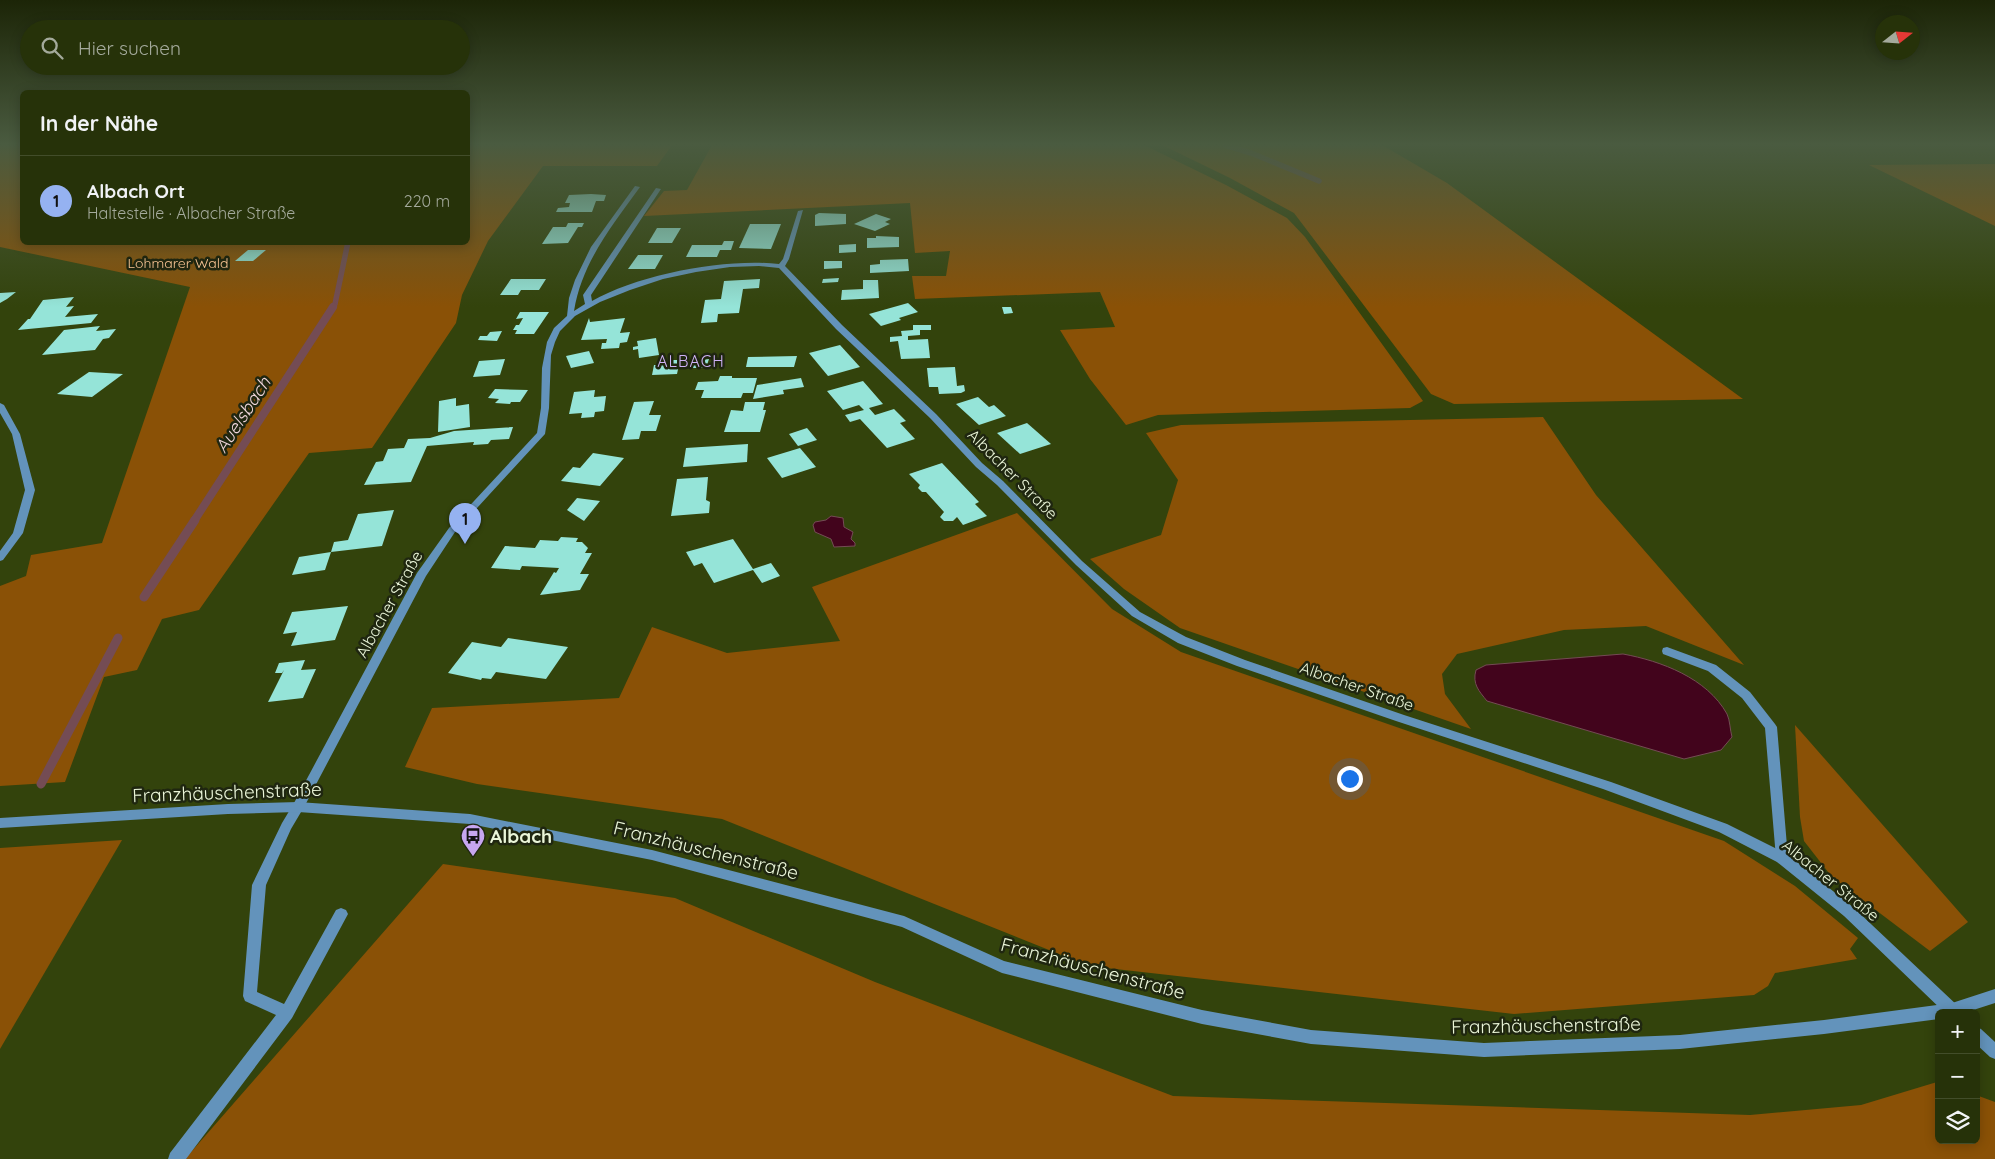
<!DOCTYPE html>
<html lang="de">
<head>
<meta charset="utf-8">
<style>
  :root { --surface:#263209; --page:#323e17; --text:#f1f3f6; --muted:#a4aa9c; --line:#424d2a; --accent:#95b2f1 }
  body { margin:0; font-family:Quicksand,sans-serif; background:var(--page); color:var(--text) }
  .controls { position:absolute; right:15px; bottom:15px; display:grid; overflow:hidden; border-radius:8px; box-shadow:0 2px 12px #0003 }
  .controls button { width:45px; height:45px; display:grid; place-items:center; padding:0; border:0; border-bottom:1px solid var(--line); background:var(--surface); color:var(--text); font:25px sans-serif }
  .compass { position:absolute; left:1875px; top:15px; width:45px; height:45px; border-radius:50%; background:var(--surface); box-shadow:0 2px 12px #0003; rotate:73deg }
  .you { position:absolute; left:1349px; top:778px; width:18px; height:18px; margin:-12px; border:4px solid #fff; border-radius:50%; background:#1a73e8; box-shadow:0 0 0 8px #1a73e833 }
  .badge { display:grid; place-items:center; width:32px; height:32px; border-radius:50%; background:var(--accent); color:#111; font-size:16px; font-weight:700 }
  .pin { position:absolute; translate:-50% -41px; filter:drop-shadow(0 1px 2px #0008) }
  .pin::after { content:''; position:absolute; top:26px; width:18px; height:15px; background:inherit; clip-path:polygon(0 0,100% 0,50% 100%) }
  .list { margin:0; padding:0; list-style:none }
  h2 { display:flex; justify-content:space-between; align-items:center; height:65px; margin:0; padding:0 20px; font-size:21px }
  h2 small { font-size:16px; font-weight:400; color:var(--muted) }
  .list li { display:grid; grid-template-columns:32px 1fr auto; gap:15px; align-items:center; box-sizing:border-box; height:90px; padding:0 20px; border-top:1px solid var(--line) }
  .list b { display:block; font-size:19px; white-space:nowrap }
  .list p { margin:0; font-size:16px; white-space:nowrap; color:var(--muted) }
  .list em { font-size:16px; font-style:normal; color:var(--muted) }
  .icon { flex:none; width:28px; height:28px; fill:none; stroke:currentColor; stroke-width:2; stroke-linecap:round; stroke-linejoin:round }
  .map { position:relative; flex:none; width:1995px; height:1159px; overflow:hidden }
  .search { position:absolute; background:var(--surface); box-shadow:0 2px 12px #0003; left:20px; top:20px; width:450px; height:55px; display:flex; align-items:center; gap:12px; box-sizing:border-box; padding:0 18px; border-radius:28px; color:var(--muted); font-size:19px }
  .panel { position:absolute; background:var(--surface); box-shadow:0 2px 12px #0003; left:20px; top:90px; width:450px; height:155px; border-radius:8px }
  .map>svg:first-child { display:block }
</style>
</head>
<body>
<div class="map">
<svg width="1995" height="1159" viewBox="0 0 1995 1159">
  <rect width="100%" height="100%" fill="#33430c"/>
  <!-- green -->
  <g fill="#8a5106">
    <path d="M0,145H22V242H468V145H672L657,166H543L488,241L462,295L456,323L372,448L309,453L199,610L162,619L137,670L104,677L65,782L0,786V586L26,576L31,555L102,543L190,287L0,247Z"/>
    <path d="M712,145H1144L1226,185L1287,218L1305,237L1423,401L1410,408L1158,415L1126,425L1090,379L1060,330L1115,327L1100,292L915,299L912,276H946L950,251L915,253L910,203L644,216L664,191L687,190Z"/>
    <path d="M1162,145H1382L1447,183L1743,399L1454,404L1431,394L1294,213L1230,178Z"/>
    <path d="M1995,164V226L1869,165Z"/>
    <path d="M1543,417L1596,495L1744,665L1646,626L1564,630L1457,654L1442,674L1445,694L1471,729L1180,628L1124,589L1090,559L1161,535L1178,480L1146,433L1181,425Z"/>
    <path d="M1017,513L1112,609L1181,652L1724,841L1795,886L1858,938L1850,949L1857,959L1775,973L1768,986L1754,995L1514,1014L1089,966L722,819L477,784L405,767L432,708L619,698L652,627L727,653L840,641L812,587Z"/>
    <path d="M1795,725L1968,922L1930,951L1832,877L1804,841L1800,817Z"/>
    <path d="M122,840L0,1049V848Z"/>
    <path d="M443,864L675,898L875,982L1173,1096L1750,1115L1861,1105L1937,1082H1939V1140H1976V1095L1995,1102V1159H185Z"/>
  </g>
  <!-- water -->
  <g fill="#42041c" stroke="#744c54">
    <path d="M831,516L843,518L844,527L853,532L851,539L855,543V546L834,547L831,539L815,532L813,525L815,522L826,520Z"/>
    <path d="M1623,654C1661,661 1707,678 1727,714C1730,720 1730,730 1732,737L1721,750L1684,759L1487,701C1479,691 1472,684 1476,670L1486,665Z"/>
  </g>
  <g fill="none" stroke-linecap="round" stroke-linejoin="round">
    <!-- stream-far2 -->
    <g stroke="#744c54" stroke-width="5.5">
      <path d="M1225,145L1251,153L1319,181"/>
      <path d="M332,308L335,304L348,242"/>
    </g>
    <!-- stream-far1 -->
    <path stroke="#744c54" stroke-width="8" d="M194,521L333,307"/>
    <!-- stream -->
    <g stroke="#744c54" stroke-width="9">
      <path d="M144,597L195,520"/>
      <path d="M41,784L118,638"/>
    </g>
  </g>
  <!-- building -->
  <g fill="#95e4d8">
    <path d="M569,195L591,194L606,195L604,201H596L592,212H556L558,208L569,207L570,203H565Z"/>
    <path d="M819,213L846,214V224L815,226V215Z"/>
    <path d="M876,214L891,219L885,222L890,224L875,231L854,224Z"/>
    <path d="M568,223H584L582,227H578L568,243L542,244L553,227H566Z"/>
    <path d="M750,224H781L771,249L739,248Z"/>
    <path d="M657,228H681L672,243H648Z"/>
    <path d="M876,236L899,237V247L867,248V238H876Z"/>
    <path d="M724,241H734L731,250H720L717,257H686L692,245H722Z"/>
    <path d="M856,244V252L839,253V245Z"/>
    <path d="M248,250H266L253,261H235Z"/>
    <path d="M638,255H663L655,269H628Z"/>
    <path d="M908,259L909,271L870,273V265L880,264V260Z"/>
    <path d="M824,261H842V268L824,269Z"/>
    <path d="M839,278L838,282L822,283L823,279Z"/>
    <path d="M511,279H546L539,290H521L518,295H500Z"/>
    <path d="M760,279L759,288L743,289L739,313L718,314L717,322L701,323L705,300L721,299L724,281Z"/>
    <path d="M863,280H878L879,298L841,300L842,290L863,289Z"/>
    <path d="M16,292L7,299L0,303V293Z"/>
    <path d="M74,297L66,307L74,306L65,317L98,314L91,323L18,330L28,319H30L43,300Z"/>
    <path d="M908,303L918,312L899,318L901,320L881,326L869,314Z"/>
    <path d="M1002,307H1011L1013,313L1004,314Z"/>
    <path d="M520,312H549L534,334H515L517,330H513L516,325H519L523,318L516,319Z"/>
    <path d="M589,318L590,322L625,318L620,333L630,332L627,342L620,343L619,348L601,349L602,343H606L607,339L581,340Z"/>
    <path d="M913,325H931V330H920V335L908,336V340L928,339L930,358L901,359L898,341L890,342V337L902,336L901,331L913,330Z"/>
    <path d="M100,326L96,331L116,329L109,338L103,339L95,350L42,355L64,330Z"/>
    <path d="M502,331L497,341L478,340L480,336H487L490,332Z"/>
    <path d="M656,338L659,355L639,358L638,349L633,350V347L638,346L637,341Z"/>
    <path d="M840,345L860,367L828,376L809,353Z"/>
    <path d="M589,351L594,363L571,368L566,356Z"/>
    <path d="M797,356L794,367H746L748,357Z"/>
    <path d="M505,359L500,375L473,377L479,361Z"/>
    <path d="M709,359L706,368H687L689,362Z"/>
    <path d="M668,360H680L677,374L652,375L654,365H667Z"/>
    <path d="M955,367L957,386L964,385L965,391L961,393L939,394L938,387H929L927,368Z"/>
    <path d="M89,372L123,374L92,397L57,394Z"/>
    <path d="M720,376H732V378H757L753,393H743L741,398H701L704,390H695L698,382L718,381Z"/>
    <path d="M801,378L804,387L783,390L784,394L753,399L757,385Z"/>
    <path d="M863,381L883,404L869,408L875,415L894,409L906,421L900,423L915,439L887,448L860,419L850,422L845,415L864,410L859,405L843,410L827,391Z"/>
    <path d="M495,389L528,390L520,402H511L510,404L495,403L499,399L488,398Z"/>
    <path d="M595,390L594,397L606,396L604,411L595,412L594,417L581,418L582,413L569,414L574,392Z"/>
    <path d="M978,397L989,407L994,405L1006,416L979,425L956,404Z"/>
    <path d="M456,398V406L469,404L470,427L438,432L439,401Z"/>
    <path d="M654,401L649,415H661L656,431H641L639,439L622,440L634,402Z"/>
    <path d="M745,402H765L763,410H766L760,432H724L731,410L743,411Z"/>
    <path d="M1027,423L1051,444L1020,454L997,433Z"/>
    <path d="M513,427L509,439L491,440L488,444L473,445L474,442L427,446L411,482L364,485L376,462L383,461L388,449L404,448L408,439L430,438L454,431Z"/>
    <path d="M807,428L817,440L798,446L789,434Z"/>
    <path d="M748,444L747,462L683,467L686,448Z"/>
    <path d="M800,448L816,467L782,478L767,458Z"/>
    <path d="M593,453L624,458L600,486L561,481L573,467L580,468Z"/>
    <path d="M942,463L979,502L975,504L987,516L963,525L957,517L953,521H944L940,517L944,512L926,492H922L918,488L920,485L909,474Z"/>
    <path d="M708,477L706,500L710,502L709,513L671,516L677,479Z"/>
    <path d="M577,498L600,501L584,521L567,510Z"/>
    <path d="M394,510L382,546L331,552L334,542L348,540L358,514Z"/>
    <path d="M561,537L578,538L576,542H582L588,548L585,553H592L580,574H589L580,590L540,595L554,572L556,573L559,568L522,566L520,570L491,568L505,546L535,548L540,540L558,541Z"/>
    <path d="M733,539L753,569L771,563L780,576L762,583L753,570L714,583L702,563L694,566L686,552Z"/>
    <path d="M331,552L325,570L292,575L299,557Z"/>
    <path d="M348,606L335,640L291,646L297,632L283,634L292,612Z"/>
    <path d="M508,638L568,647L546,679L496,672L491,679L482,678L481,680L448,673L472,642L501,647Z"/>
    <path d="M305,660L301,670L316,669L303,698L268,702L284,670L282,673H275L279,663Z"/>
  </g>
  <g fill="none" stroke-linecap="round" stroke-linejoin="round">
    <!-- service -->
    <g fill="#6393bb" fill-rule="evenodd">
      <path d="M1667,647L1716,665L1750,692L1775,724L1777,727L1788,858L1787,862L1782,863L1777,862L1776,858L1765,728L1742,698L1708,671L1663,654L1662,651L1663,648Z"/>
      <path d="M298,802L302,803L304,807L291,829L266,885L257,992L284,1004L336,910L341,908L346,910L348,914L292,1018L186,1159H168L170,1153L276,1015L245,1001L243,996L252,885L282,823L294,803Z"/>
    </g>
    <!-- minor -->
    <g fill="#6393bb" fill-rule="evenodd">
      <path d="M635,186L640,187C612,226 582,262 574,311L585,304L583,295L656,188L661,189L591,295L592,301C640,274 725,258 779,264L783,259L798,211L803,210L789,259L785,266L842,325L936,414L982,463L1003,481L1082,561L1140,612L1186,637L1245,660L1404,715L1611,782L1727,824L1787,854L1854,908L1959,1007L1961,1013H1945L1844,916L1777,862L1719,832L1603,789L1396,721L1237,666L1178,643L1132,616L1076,565L997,485L976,467L930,418L836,329L779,268L759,266L730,267L696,272L663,279L630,290L600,302L575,316L560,331L555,342L551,355L549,408L545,434L455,532L426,576L302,811L298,812L294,811L292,807L294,803L417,573L449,528L537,433L541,408L542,368L547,342L554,328L567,316L569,298L575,280L591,247Z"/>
      <path d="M0,403L4,405L20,434L35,490L23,533L3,560L0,561V551L13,533L25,490L12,434L0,413Z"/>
      <path d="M1976,1027L1981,1029L1995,1042V1059L1990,1057L1976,1044Z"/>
    </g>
    <!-- tertiary -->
    <path fill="#6393bb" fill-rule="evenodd" d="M298,802L470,814L652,850L904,916L1004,961L1202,1010L1311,1030L1484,1043L1680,1035L1824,1020L1952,1003L1995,989V1003L1964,1013H1939V1019L1824,1034L1680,1049L1484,1057L1311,1044L1202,1024L1002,973L902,927L652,860L470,824L298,812L228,814L0,828V818L228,804Z"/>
  </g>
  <!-- sky -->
  <linearGradient id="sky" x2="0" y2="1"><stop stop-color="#1c2507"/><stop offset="0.47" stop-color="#4a5b40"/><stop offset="1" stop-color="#4a5b40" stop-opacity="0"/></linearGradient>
  <rect width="1995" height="307" fill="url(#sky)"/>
  <!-- icons -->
  <defs>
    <symbol id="bus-pin" viewBox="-11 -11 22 30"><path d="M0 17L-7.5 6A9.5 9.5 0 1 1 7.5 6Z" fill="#c7a6f0" stroke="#1f2610"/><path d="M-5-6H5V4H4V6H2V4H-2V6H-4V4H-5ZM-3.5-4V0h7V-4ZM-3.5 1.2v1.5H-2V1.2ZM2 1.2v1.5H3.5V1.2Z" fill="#111"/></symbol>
  </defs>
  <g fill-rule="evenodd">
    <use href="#bus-pin" x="459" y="822" width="28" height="38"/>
  </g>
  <g text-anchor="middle" stroke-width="5" stroke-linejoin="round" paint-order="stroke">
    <!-- far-park labels -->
    <g font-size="14" fill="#f8c493" stroke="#1f2610">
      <text x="178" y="268">Lohmarer Wald</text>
    </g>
    <!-- far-quarter labels -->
    <g font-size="16" letter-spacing="1" fill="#cfb1f6" stroke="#1f2610">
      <text x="691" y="367">ALBACH</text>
    </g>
    <!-- street labels -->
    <g font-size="16" fill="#eaf5d8" stroke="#1f2610">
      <text transform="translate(1013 474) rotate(45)" y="6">Albacher Straße</text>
      <text transform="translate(389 604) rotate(-61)" y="6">Albacher Straße</text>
      <text transform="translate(1357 686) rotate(19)" y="6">Albacher Straße</text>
      <text transform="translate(1831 880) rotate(39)" y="6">Albacher Straße</text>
    </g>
    <!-- water labels -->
    <g font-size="18" font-style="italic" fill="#f1d7dc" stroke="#1f2610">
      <text transform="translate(243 415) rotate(-57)" y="6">Auelsbach</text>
    </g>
    <!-- near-street labels -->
    <g font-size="19" fill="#eaf5d8" stroke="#1f2610">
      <text transform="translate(227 792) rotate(-2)" y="7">Franzhäuschenstraße</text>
      <text transform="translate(706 850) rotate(14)" y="7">Franzhäuschenstraße</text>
      <text transform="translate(1093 968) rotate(15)" y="7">Franzhäuschenstraße</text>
      <text transform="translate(1546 1025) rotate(-1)" y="7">Franzhäuschenstraße</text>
    </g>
    <!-- near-poi labels -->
    <g font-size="19" font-weight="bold" fill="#eaf5d8" stroke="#1f2610" text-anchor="start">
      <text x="490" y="843">Albach</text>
    </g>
  </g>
</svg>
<div class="controls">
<button>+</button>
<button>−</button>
<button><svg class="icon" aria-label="layers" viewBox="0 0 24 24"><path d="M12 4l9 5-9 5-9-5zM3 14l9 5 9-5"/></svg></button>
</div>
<svg class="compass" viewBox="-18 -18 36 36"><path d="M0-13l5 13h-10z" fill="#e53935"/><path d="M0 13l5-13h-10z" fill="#a4aa9c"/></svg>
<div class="you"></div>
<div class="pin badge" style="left:465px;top:544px">1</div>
<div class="search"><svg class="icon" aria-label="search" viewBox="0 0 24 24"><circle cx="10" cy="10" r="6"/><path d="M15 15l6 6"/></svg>Hier suchen</div>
<section class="panel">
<h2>In der Nähe<small></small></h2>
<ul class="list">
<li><span class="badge">1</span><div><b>Albach Ort</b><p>Haltestelle · Albacher Straße</p></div><em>220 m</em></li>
</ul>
</section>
</div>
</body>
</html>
